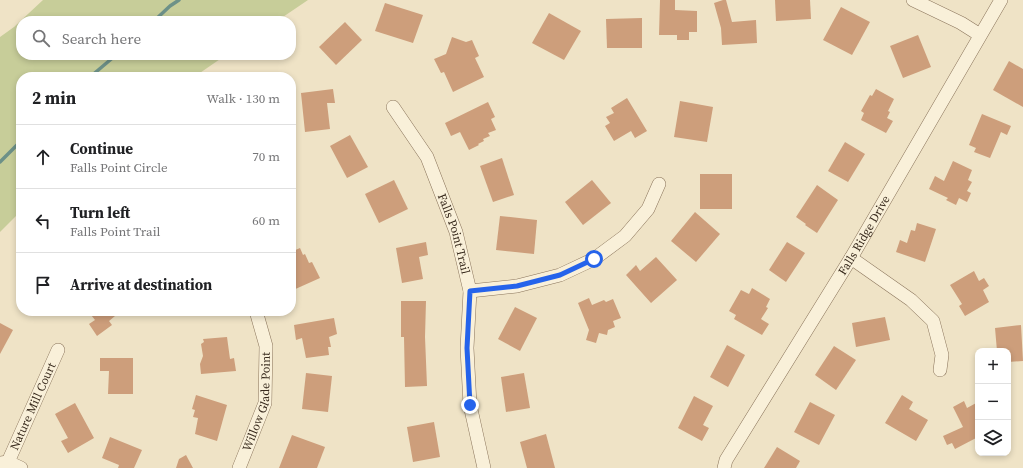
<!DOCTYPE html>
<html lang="en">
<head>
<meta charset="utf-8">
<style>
  :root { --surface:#fff; --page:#f6f6f6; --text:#202124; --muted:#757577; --line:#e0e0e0 }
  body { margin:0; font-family:"Source Serif 4",serif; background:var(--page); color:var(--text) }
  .controls { position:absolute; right:12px; bottom:12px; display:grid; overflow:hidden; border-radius:8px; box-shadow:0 2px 6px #0003 }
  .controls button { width:36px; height:36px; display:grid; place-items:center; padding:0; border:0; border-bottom:1px solid var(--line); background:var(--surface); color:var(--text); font:20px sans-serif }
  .stop { position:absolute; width:12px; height:12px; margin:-9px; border:3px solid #2563eb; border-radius:50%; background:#fff }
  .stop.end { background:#2563eb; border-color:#fff; box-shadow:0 1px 4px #0008 }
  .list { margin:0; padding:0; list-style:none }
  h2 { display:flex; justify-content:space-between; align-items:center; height:52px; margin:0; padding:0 16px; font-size:17px }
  h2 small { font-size:13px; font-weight:400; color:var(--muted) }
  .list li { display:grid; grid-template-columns:26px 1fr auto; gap:12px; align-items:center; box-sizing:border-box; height:64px; padding:0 16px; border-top:1px solid var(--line) }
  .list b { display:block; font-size:15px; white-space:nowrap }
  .list p { margin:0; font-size:13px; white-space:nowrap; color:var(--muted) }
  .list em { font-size:13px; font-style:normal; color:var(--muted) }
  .icon { flex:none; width:22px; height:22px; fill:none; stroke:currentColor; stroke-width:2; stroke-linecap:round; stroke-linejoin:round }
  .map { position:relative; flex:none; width:1023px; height:468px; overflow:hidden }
  .search { position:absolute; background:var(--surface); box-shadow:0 2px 6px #0003; left:16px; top:16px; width:280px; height:44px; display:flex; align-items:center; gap:10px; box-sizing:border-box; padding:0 14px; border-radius:16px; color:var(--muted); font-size:15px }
  .panel { position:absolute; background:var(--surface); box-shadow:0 2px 6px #0003; left:16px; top:72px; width:280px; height:244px; border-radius:16px }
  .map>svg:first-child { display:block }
</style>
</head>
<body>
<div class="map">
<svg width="1023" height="468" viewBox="0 0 1023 468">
  <rect width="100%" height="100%" fill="#efe3c6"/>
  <!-- green -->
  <path fill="#c7cd99" d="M43,0H308L277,21H21V55H226L194,77H21V211L0,232V37L14,27Z"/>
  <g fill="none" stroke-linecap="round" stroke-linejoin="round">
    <!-- stream -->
    <g stroke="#6d9188" stroke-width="3.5">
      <path d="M154,21L170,6L179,0"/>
      <path d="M90,77L116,55"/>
      <path d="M0,162L21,141"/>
    </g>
  </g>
  <!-- building -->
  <g fill="#cd9e7b">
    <path d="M660,0H675V10L697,11V32H689V40H677V35H659Z"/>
    <path d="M723,0H726L732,22L756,20L757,43L722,45L721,28L714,3Z"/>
    <path d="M775,0H810L811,19L776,21Z"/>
    <path d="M385,3L423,15L413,43L375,31Z"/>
    <path d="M841,7L870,22L852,55L823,40Z"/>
    <path d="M549,13L581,31L564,60L532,43Z"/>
    <path d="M642,18V48H607L606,19Z"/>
    <path d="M345,22L362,40L336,65L319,47Z"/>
    <path d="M918,35L931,67L903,78L890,46Z"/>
    <path d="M452,37L466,42L472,40L479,56L475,58L484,77L453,92L444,72L441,73L434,59L446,54Z"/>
    <path d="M1009,61L1023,69V107L993,90Z"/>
    <path d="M333,89L335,103H327L330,129L305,132L301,93Z"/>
    <path d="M876,89L894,99L888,111L890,112L887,118L893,121L886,133L861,120L864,113L861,111L870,95L872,96Z"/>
    <path d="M627,98L647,131L635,138L631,131L614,141L605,126L610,123L606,117L614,113L611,108Z"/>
    <path d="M680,101L713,107L707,142L674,137Z"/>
    <path d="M488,102L495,117L491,119L496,130L488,133L490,136L483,139L484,141L478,144L479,145L469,150L460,132L451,136L445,123Z"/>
    <path d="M982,114L1011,126L1007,135L1001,132L990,158L974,152L976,148L969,145Z"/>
    <path d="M350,135L368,167L347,178L330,146Z"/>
    <path d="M845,142L865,154L848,182L828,171Z"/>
    <path d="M502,158L514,195L493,202L480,166Z"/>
    <path d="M953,161L972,170L968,180L972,182L967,191L971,193L967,202L959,198L956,205L946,200L948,198L929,189L935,176L944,181Z"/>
    <rect x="700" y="174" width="32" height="35"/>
    <path d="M394,180L408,209L379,223L365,194Z"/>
    <path d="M592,180L611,203L583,225L565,202Z"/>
    <path d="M817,185L838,200L817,233L805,225L806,224L796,217Z"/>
    <path d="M695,212L720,234L696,262L671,241Z"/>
    <path d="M500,216L537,220L534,254L496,250Z"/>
    <path d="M917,223L936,229L925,262L896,252L900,240L907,243L911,230L915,231Z"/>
    <path d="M426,242L428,255L419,257L423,279L402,283L396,248Z"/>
    <path d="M787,242L805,253L786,282L769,270Z"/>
    <path d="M300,248L303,255L305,254L309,263L312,262L320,278L291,291V252Z"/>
    <path d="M656,257L677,280L651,303L626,275L636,265L640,271Z"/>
    <path d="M974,271L979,281L984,278L989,286L983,290L989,302L965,316L959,306L962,304L950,285Z"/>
    <path d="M752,288L770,299L766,307L768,308L761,319L769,324L762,335L734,319L736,315L729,311L741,290L749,294Z"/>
    <path d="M589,298L592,305L604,300L606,302L613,299L621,318L613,321L615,327L608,330L607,335L599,333L596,343L586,340L589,330L578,303Z"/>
    <path d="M401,301H426L425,337L427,386L405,387L404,337H401Z"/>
    <path d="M515,307L537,318L520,351L498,339Z"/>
    <path d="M88,311H121L109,321L112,325L97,336L89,324L95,320Z"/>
    <path d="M885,317L890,340L856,347L852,323Z"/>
    <path d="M334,318L337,334L329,337L331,347H328L329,355L306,358L302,338L296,340L294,325Z"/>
    <path d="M0,323L13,330L0,354Z"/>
    <path d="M1021,325L1023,361L1008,362V351H997L995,328Z"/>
    <path d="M227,337L230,359L234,358L236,371L201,374L200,364L203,356L201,344L204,342L203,339Z"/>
    <path d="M727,345L745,355L728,387L710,377Z"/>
    <path d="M834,346L856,360L836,390L815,375Z"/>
    <path d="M100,358H133V394H108L109,371H100Z"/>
    <path d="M306,373L332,376L328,412L302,409Z"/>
    <path d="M524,373L530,408L506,412L501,377Z"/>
    <path d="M196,395L227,405L217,441L195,434L198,418L193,417L195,410L192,409Z"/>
    <path d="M902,395L913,402L909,409L928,420L916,441L885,423Z"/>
    <path d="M694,396L713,406L703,425L709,428L702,441L678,428Z"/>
    <path d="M964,401L967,408L978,402V437L955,449L952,443L947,445L943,436L963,427L953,407Z"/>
    <path d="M810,402L835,415L819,445L794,432Z"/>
    <path d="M75,403L94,438L68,453L61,441L68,438L55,414Z"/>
    <path d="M434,422L440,457L413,462L407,427Z"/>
    <path d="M546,434L555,468H527L520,442Z"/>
    <path d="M292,435L325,447L317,468H279Z"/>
    <path d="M110,437L142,450L134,468H118L119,465L102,458Z"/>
    <path d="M777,447L800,461L796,468H764Z"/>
    <path d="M186,455L193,468H176L179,459Z"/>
  </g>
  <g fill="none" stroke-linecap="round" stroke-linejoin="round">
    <defs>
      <g id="street">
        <path d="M913,0L961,23L980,35"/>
        <path id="s1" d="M393,107L427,157L456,232L470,291L467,348L470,405L484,468"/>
        <path d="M851,258L911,300L933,321L942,355L940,370"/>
        <path d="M470,291L517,286L560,275L594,259L625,236L648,209L659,184"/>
        <path id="s2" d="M8,462L58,350"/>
        <path d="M1,463L8,462L21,468"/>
        <path id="s3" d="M239,468L265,403L266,346L256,311"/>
        <path id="s4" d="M724,468L726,460L851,258L1001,0"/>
      </g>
    </defs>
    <!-- street casing -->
    <use href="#street" stroke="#8a745b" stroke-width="14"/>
    <!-- street -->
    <use href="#street" stroke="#f9f0d9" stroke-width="13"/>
  </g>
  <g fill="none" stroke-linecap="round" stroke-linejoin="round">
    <!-- route -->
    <path stroke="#2563eb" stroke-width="5" d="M470,405L467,348L470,291L517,286L560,275L594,259"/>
  </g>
  <g text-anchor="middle" stroke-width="4" stroke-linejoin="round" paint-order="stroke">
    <!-- street labels -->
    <g font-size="12" fill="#3a2c1f" stroke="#f6edd5">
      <text dy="4" stroke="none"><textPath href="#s1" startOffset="142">Falls Point Trail</textPath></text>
      <text dy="4" stroke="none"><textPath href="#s4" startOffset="272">Falls Ridge Drive</textPath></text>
      <text dy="4" stroke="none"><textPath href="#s3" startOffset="70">Willow Glade Point</textPath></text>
      <text dy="4" stroke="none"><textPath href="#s2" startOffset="61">Nature Mill Court</textPath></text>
    </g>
  </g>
</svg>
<div class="controls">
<button>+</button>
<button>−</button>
<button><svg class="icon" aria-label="layers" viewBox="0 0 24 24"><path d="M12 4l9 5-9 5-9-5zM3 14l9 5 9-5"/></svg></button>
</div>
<div class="stop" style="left:594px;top:259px"></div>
<div class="stop end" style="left:470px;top:405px"></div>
<div class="search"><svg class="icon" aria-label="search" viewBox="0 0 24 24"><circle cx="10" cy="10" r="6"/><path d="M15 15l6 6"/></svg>Search here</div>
<section class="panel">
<h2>2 min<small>Walk · 130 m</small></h2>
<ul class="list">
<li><svg class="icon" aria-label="ahead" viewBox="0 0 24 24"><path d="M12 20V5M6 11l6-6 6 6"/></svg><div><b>Continue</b><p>Falls Point Circle</p></div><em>70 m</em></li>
<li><svg class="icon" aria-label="left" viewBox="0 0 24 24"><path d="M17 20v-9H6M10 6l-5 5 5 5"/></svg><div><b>Turn left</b><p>Falls Point Trail</p></div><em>60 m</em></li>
<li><svg class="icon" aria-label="arrive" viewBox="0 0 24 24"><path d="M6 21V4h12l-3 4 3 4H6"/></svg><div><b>Arrive at destination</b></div></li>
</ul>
</section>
</div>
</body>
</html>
